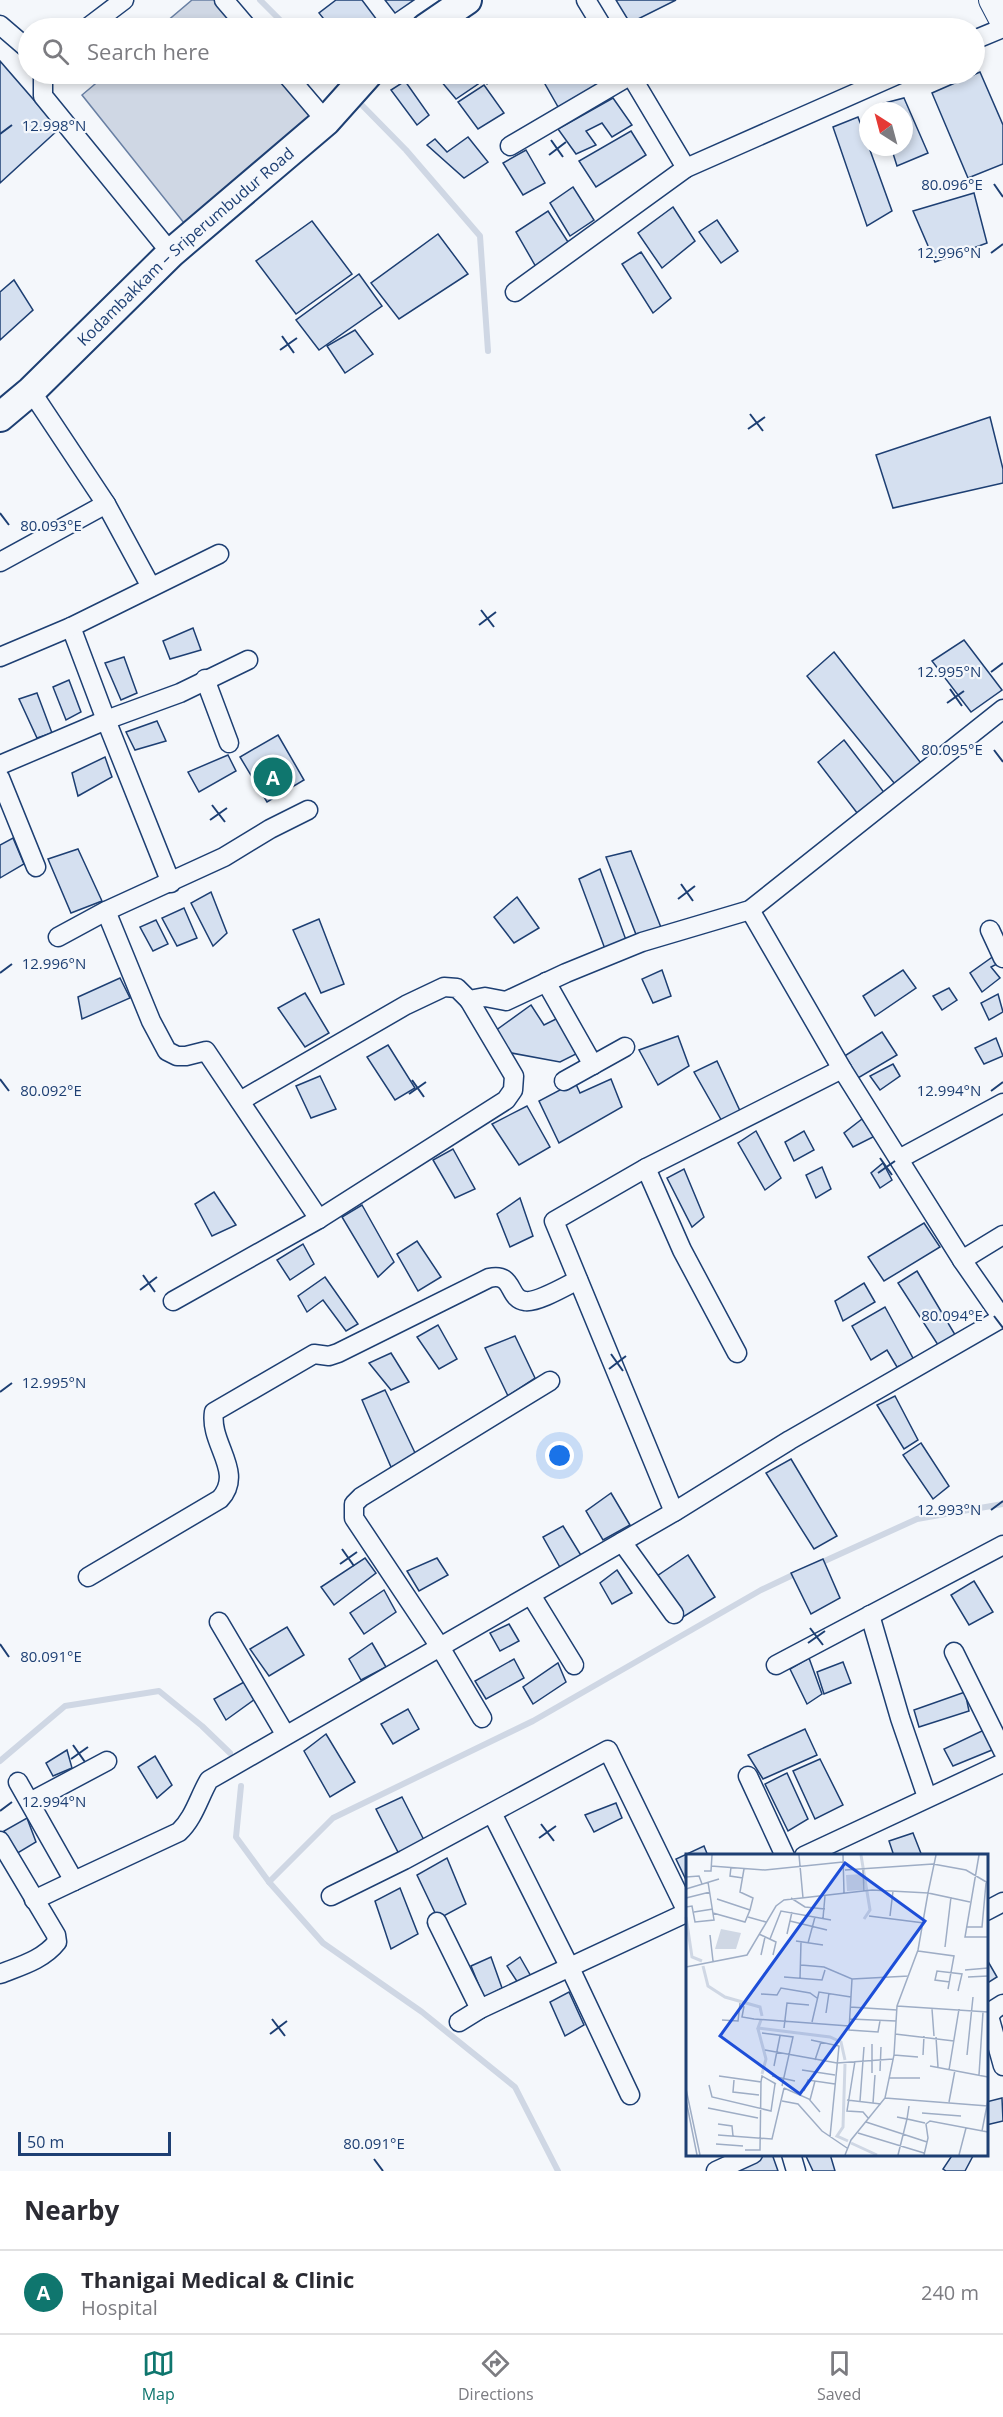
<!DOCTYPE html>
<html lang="en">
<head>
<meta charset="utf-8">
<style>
  :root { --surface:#fff; --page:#f2f2f3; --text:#2b2b33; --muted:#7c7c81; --line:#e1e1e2; --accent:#0f766e }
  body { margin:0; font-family:"Open Sans",sans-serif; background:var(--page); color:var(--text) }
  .compass { position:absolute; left:859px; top:102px; width:54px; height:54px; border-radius:50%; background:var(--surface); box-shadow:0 3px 9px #0003; rotate:324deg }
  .scale { position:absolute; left:18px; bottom:15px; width:153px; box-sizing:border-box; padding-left:6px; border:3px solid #1d3f73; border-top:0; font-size:16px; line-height:21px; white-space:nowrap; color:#1d3f73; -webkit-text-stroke:4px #f4f7fb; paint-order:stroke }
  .you { position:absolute; left:560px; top:1456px; width:21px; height:21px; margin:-15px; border:4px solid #fff; border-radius:50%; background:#1a73e8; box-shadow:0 0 0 9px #1a73e833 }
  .badge { display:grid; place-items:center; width:39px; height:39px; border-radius:50%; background:var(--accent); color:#fff; font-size:20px; font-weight:700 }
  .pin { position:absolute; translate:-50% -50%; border:3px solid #fff; box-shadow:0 2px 6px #0006 }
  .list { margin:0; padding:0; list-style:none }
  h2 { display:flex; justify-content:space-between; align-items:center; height:78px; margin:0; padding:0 24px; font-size:26px }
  h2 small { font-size:20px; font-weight:400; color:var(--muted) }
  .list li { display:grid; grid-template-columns:39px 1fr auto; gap:18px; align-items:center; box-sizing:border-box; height:84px; padding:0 24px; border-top:2px solid var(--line) }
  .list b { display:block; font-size:22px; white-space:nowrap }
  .list p { margin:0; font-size:20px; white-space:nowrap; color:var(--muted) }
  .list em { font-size:20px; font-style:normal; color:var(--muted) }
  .icon { flex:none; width:33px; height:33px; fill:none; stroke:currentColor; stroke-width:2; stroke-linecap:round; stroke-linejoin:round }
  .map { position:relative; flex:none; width:1003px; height:2171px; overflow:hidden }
  .search { position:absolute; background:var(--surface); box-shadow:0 3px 9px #0003; left:18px; right:18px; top:18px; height:66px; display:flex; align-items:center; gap:15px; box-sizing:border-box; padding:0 21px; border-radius:33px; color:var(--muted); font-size:22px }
  .sheet { height:162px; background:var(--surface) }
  nav { display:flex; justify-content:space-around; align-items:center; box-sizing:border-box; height:84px; border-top:2px solid var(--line); background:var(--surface); font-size:16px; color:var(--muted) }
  nav a { display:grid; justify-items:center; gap:3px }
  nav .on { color:var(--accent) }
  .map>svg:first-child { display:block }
</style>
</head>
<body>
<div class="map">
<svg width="1003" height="2171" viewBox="0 0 1003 2171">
  <rect width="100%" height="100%" fill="#f4f7fb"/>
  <!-- water -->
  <g fill="#cfd7e4" stroke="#687fa3" stroke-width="1.5">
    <path d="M192,0H225L247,28H159Z"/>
    <path d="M107,74H282L315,114L184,223L82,95Z"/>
  </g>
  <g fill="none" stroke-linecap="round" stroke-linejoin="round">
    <!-- stream -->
    <g stroke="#cfd7e4" stroke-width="6">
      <path d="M260,0L288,28"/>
      <path d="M332,74L346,88"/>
      <path d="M355,98L406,150L480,236L488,351"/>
      <path d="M818,1564L917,1519L1003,1504"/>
      <path d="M0,1761L65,1706L159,1691L202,1726L230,1753"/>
      <path d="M241,1786L236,1837L269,1882L333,1818L533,1721L761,1590L797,1573"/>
      <path d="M269,1882L323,1943L422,2012L515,2087L558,2171"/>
    </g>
  </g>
  <!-- building -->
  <g fill="#d5e0f0" stroke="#1d3f73" stroke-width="1.5">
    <path d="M336,0H362L380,24L373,28H331L319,13Z"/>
    <path d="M385,0H414L395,13Z"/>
    <path d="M616,0H676L630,23Z"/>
    <path d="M0,61L59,129L0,183Z"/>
    <path d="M980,72L1003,125V164L968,178L932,93Z"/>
    <path d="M435,74H470L478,84L456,99Z"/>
    <path d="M480,74H498L499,75L487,84Z"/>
    <path d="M546,74H605L611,83L561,112L541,77Z"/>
    <path d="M854,74H873L875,77L858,86Z"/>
    <path d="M405,81L429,115L417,125L391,90Z"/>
    <path d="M484,85L504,113L478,129L458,102Z"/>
    <path d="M613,98L632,125L612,137L602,123L586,131L596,145L576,154L558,129Z"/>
    <path d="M904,98L928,153L897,166L891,147H904V111H879L877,105Z"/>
    <path d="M858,117L892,211L867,226L833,127Z"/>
    <path d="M631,131L646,155L596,187L579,161Z"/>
    <path d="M468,137L488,162L464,178L427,145L435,139L447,152Z"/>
    <path d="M526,150L545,183L523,195L503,163Z"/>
    <path d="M573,187L594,220L570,236L550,203Z"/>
    <path d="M974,193L987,243L935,262L913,211Z"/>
    <path d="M673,207L695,241L662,268L638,233Z"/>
    <path d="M548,211L570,245L536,267L516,232Z"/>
    <path d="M717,220L738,251L721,263L699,232Z"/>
    <path d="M312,221L352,274L296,314L256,261Z"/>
    <path d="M438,234L468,274L399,319L371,283Z"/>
    <path d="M641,252L671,298L653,313L622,264Z"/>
    <path d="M359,274L382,306L319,350L296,320Z"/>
    <path d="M14,280L33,310L0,340V292Z"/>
    <path d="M355,330L373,354L345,373L327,346Z"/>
    <path d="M990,417L1003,469V483L893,508L876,455Z"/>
    <path d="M193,628L201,650L170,659L163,641Z"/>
    <path d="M964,640L1002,690L971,712L932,661Z"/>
    <path d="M834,652L924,767L899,789L807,676Z"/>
    <path d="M124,657L137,693L121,700L105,663Z"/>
    <path d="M69,680L81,712L66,720L53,687Z"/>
    <path d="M37,693L52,733L37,738L19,699Z"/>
    <path d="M157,721L166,741L135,750L126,732Z"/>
    <path d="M278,735L304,780L267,802L240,757Z"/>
    <path d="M844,740L889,799L861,818L818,762Z"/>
    <path d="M228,755L236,771L199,792L188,772Z"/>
    <path d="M105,757L112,777L78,796L72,773Z"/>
    <path d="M13,838L24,864L0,878V845Z"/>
    <path d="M78,849L102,901L71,913L48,859Z"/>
    <path d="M631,851L662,930L637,937L606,857Z"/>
    <path d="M600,869L626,940L605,949L579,879Z"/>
    <path d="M211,892L227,933L213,946L191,903Z"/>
    <path d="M517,897L539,928L514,943L494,917Z"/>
    <path d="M184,908L197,938L177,946L162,918Z"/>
    <path d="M319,919L344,984L321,993L293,930Z"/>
    <path d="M156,920L168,944L153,951L140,927Z"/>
    <path d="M998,953L1003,961L991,967L1000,978L982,992L970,973Z"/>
    <path d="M662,970L671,996L653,1003L642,979Z"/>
    <path d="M903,970L916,988L875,1016L863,996Z"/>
    <path d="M120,978L130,998L82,1019L78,997Z"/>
    <path d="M949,988L957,1000L942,1010L933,996Z"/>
    <path d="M305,993L329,1033L305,1047L278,1008Z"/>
    <path d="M998,994L1003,1012L989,1020L981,1003Z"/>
    <path d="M531,1005L544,1025L558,1018L578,1053L560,1062L506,1052L495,1031Z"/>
    <path d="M882,1032L897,1055L858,1078L843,1057Z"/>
    <path d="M678,1036L689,1066L658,1085L639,1050Z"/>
    <path d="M996,1038L1003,1056L984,1064L975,1048Z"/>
    <path d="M388,1045L415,1088L395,1100L367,1057Z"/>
    <path d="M717,1061L741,1113L723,1123L694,1072Z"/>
    <path d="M893,1064L900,1076L880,1090L870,1076Z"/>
    <path d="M320,1076L336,1109L311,1118L296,1086Z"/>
    <path d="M611,1079L622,1107L559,1143L539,1101L575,1082L580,1093Z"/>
    <path d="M527,1106L550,1147L519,1165L492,1124Z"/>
    <path d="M862,1119L875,1136L853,1147L844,1133Z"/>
    <path d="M756,1131L781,1178L765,1190L738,1143Z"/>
    <path d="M804,1131L814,1150L794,1161L785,1142Z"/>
    <path d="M453,1149L475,1189L455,1198L433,1160Z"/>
    <path d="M883,1163L892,1180L880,1188L871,1173Z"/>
    <path d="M822,1167L831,1189L816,1198L806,1175Z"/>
    <path d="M684,1169L704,1217L692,1227L667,1178Z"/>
    <path d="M214,1192L236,1225L212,1236L195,1204Z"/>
    <path d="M520,1198L533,1236L510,1247L497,1214Z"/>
    <path d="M362,1205L394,1262L378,1277L342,1217Z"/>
    <path d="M924,1223L940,1247L884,1281L868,1257Z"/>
    <path d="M417,1241L441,1277L418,1291L397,1254Z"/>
    <path d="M303,1244L314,1264L290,1280L277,1260Z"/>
    <path d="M917,1271L957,1338L940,1348L898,1283Z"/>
    <path d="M325,1277L358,1324L346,1331L323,1300L307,1312L298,1296Z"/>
    <path d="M864,1283L875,1302L843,1321L835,1301Z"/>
    <path d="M885,1307L914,1360L897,1367L887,1350L871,1360L852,1326Z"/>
    <path d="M438,1325L457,1359L439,1369L417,1337Z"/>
    <path d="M515,1336L535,1378L508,1396L485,1348Z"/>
    <path d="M391,1353L409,1382L391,1390L369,1363Z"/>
    <path d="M385,1390L417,1457L391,1467L362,1400Z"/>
    <path d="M895,1396L918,1440L904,1449L877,1405Z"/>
    <path d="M921,1443L949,1486L933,1499L903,1455Z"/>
    <path d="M791,1459L837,1536L814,1549L766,1473Z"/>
    <path d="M611,1493L630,1525L603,1540L586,1511Z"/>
    <path d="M563,1526L582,1557L561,1569L543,1537Z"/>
    <path d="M688,1555L715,1597L683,1617L657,1576Z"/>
    <path d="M365,1558L376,1573L334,1605L321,1587Z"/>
    <path d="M437,1558L448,1575L419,1591L407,1571Z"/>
    <path d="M823,1559L840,1598L811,1614L791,1573Z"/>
    <path d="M617,1570L632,1593L612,1604L600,1583Z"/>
    <path d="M974,1581L993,1612L969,1625L951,1595Z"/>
    <path d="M384,1590L396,1612L364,1634L350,1613Z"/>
    <path d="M509,1624L519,1641L500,1651L490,1633Z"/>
    <path d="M287,1627L304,1655L269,1676L250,1649Z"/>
    <path d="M372,1643L386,1667L361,1680L349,1659Z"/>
    <path d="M809,1658L822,1694L807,1704L790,1669Z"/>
    <path d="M514,1659L524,1678L486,1699L475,1681Z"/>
    <path d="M843,1662L851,1683L824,1694L817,1672Z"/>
    <path d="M558,1663L566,1682L533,1704L523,1687Z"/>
    <path d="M244,1682L255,1699L226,1720L214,1699Z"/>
    <path d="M965,1692L969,1711L919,1727L914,1710Z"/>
    <path d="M408,1709L419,1729L393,1744L381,1724Z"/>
    <path d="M805,1729L817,1755L763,1779L748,1755Z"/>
    <path d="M984,1730L992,1750L953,1766L944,1749Z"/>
    <path d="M326,1734L355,1782L330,1797L304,1751Z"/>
    <path d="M67,1750L72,1768L53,1776L46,1763Z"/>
    <path d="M155,1756L172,1785L157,1798L138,1767Z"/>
    <path d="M820,1759L843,1805L815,1819L793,1771Z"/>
    <path d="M787,1773L808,1819L788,1831L765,1784Z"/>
    <path d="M402,1797L427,1846L400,1856L376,1809Z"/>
    <path d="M616,1803L622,1818L594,1832L585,1815Z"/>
    <path d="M27,1818L36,1842L16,1854L4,1831Z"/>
    <path d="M913,1833L922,1856H894L889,1841Z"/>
    <path d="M704,1846L708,1856H688V1884L676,1859Z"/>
    <path d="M447,1858L466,1904L438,1919L417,1875Z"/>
    <path d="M400,1888L418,1934L391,1949L375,1901Z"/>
    <path d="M491,1957L502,1988L484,1998L471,1966Z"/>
    <path d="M520,1957L532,1978L520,1986L507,1966Z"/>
    <path d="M986,1958L997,1977L986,1984Z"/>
    <path d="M569,1992L584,2025L565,2036L550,2002Z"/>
    <path d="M1002,2098L1003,2121L986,2125V2102Z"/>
    <path d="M761,2154H772L778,2171H734Z"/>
    <path d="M805,2154H830L835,2171H813Z"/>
    <path d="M953,2154H974L965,2171H946L943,2169Z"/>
  </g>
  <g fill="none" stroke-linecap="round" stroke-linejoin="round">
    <defs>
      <g id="street">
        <path d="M224,0L248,28"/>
        <path d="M586,0L603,28"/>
        <path d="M0,25L28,49"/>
        <path d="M87,28L124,0"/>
        <path d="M974,40L1003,28"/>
        <path d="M43,74V96L171,253"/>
        <path d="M286,74L326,121"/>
        <path d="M630,74L686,168"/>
        <path d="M510,146L631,75"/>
        <path d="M515,292L686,168L899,74"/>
        <path d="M31,391L106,504L151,587"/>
        <path d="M0,562L106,504"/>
        <path d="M71,627L106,720L171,883"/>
        <path d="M0,657L71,627L219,554"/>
        <path d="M205,679L229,743"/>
        <path d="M0,765L106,720L180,693L248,660"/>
        <path d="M0,778L36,867"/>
        <path d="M750,910L842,1069L962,1260L1003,1319"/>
        <path d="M106,911L151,1021L167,1051L177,1056H186L206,1051L319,1219"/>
        <path d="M990,930L1003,958"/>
        <path d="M58,937L106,911L224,857L270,829L308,810"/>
        <path d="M546,982L593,1065"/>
        <path d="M564,1081L625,1047"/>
        <path d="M240,1101L406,1005L444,987L457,988L469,1000L485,997L506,1001L566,973L642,942L750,910L1003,709"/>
        <path d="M899,1159L1003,1103"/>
        <path d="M646,1168L682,1250L737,1353"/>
        <path d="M962,1260L1003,1235"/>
        <path d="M173,1301L319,1219L506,1100L513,1090L514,1076L469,1000"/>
        <path d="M674,1512L554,1221L646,1168L842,1069"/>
        <path d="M622,1542L674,1614"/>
        <path d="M88,1577L220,1499C245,1472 209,1444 214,1412L314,1354L329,1356L338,1353L489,1278C515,1272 507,1299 525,1301C537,1303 566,1286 578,1280"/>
        <path d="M531,1595L574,1665"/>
        <path d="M870,1615L900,1718L927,1797"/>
        <path d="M219,1622L285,1734"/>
        <path d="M954,1652L1003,1751"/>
        <path d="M776,1665L1003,1545"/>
        <path d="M482,1718L440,1647L354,1518V1504L361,1497L550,1381"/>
        <path d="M748,1776L785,1856"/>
        <path d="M18,1782L74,1881L179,1832C194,1818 199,1797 209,1780L674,1512L790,1440L1002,1318"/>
        <path d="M30,1802L107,1761"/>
        <path d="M492,1813L570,1968L630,2095"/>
        <path d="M0,1841L56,1935L57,1942C43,1960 20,1966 0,1974"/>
        <path d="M804,1856L1003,1763"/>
        <path d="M331,1896L404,1860L608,1750L688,1914"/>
        <path d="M34,1900L74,1881"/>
        <path d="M986,1911L1003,1902"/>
        <path d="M437,1922L480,2009"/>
        <path d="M1003,2004L995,2009L989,2016L1003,2066"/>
        <path d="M459,2022L480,2009L688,1912"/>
        <path d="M791,2154L796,2171"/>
        <path d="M716,2171L753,2154"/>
      </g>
      <path id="secondary" d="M992,0L1003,21"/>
      <g id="primary">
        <path d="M426,28L467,0"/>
        <path id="s1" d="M0,417L31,391L171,253L326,121L368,74"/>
      </g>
    </defs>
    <!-- street casing -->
    <use href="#street" stroke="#1d3f73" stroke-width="21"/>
    <!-- secondary casing -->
    <use href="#secondary" stroke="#1d3f73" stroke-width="28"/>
    <!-- primary casing -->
    <use href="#primary" stroke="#1d3f73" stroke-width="32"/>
    <!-- street -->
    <use href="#street" stroke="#f4f7fb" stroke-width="18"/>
    <!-- secondary -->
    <use href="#secondary" stroke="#f4f7fb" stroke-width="26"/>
    <!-- primary -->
    <use href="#primary" stroke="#f4f7fb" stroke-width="28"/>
  </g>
  <!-- ticks -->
  <path fill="none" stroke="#1d3f73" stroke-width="2" d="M0,134L12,125M551,140L563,157M549,155L566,142M994,184L1003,197M991,253L1003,244M282,336L294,353M280,350L297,338M750,414L763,431M748,429L765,417M0,513L9,525M481,610L494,627M479,625L496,612M991,672L1003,663M950,689L962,706M947,703L964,691M994,750L1003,762M212,805L225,822M210,820L227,808M681,884L693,901M678,899L695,886M0,973L12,964M0,1079L9,1091M412,1080L424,1097M991,1091L1003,1082M409,1094L426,1082M880,1158L892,1175M878,1173L895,1161M143,1275L155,1292M140,1290L157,1277M994,1316L1003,1328M611,1354L623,1371M609,1369L626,1356M0,1392L12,1383M991,1510L1003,1501M342,1549L354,1566M340,1564L357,1552M810,1628L823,1645M808,1643L825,1631M0,1644L9,1657M73,1745L85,1762M71,1759L88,1747M0,1811L12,1802M541,1824L554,1841M539,1838L556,1826M272,2019L285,2036M270,2034L287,2021M374,2159L383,2171"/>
  <g text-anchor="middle" stroke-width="4.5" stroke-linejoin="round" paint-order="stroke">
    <!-- street labels -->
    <g font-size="16" fill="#1d3f73" stroke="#f4f7fb">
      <text dy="6" stroke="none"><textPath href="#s1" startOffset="252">Kodambakkam – Sriperumbudur Road</textPath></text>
    </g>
  </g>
  <!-- overview -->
  <g transform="translate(686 1854)">
    <rect width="302" height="302" fill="#f4f7fb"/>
    <path d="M177,20L178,36L161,37L160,21ZM35,75L55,79L50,95H29Z" fill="#cfd7e4"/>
    <path fill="none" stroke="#cfd7e4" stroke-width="3" d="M175,1L184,56L178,65M0,63L6,103L16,107M17,112L22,132L39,143L74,153L76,162M75,166L72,174L144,183L155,188L159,206M72,175L80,205L76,220M159,210L157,273L151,282L162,287M165,289L191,301"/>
    <path fill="none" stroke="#9eadc5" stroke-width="1.5" d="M113,1L117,44M157,1L158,39M293,1L279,83H302M247,10L280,16L302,29M25,12L79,16L157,8M45,13L44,22L57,24M159,16L247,10M177,16L178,37M18,17H25L26,1M0,23L13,22L16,30M0,35L33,25M0,44L24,38M105,44L119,53L139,55M31,45L64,56L67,44L54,38L58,15M0,53L6,52L9,68L28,66L22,28M8,58L27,55M27,59L59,68L64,56M183,62L238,69M204,62L207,37M62,63L80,68M137,64L139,42M104,67L141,76M280,73H296L300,29M73,80L90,88L87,101M101,80L106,58M24,81L27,107M84,85L95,57L145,66M110,87L137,91M122,89L129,63M259,93L265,43M232,97L268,102L262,135M75,101L79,83M115,111L138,113L166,125L223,122M0,113L61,101L90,52L98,46L186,36L242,39L250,1M279,116L302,114M98,123L136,126L139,116M282,123L302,122M114,125L115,88M166,125L163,176L192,178L194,167M264,128L249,126L251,117L276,120L272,137M75,140L91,141L95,134L124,139L131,144M58,152L56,163L68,165L163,172M211,152L302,158M164,153L211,156M246,155L248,182M140,159L143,139M164,165L210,167M36,166L52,167L54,149M126,168L133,138L165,143M98,174L101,149L123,151M76,179L107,183L96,232M209,180L268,187M250,183L252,213M125,186L153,192L144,283M79,196L151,209L207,205M208,201L232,203M237,201L238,182M281,201L287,143M129,206L135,188M169,207L161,257L177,258L183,265M88,212L94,182M244,212L302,223M116,216L149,221M263,216L273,155M194,217L195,193M186,219V190M293,221L297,158M33,222L75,228L74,296H59M86,222L109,227M203,224H234M48,226L47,238L73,241M75,228L76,222L90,230M23,231L26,243L85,257L89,230M98,234L123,245L134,258M0,235L14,301M118,237L122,226L149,230M199,244L302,252M0,246L11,301M124,246L129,227M161,246L195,250M96,247L112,250L136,277L161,294M174,247L178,193M263,248L269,216M187,249L189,221M22,254L72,264M236,259L275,262M211,263L221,265L223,252M180,268L241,288M32,270L46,272L47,282M296,277L302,246M172,279L238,299M32,281L86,285L98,234M30,290L57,292M159,301L165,286L199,244L208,201L211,152L232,96L242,39L284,48M212,301L221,265L239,269M238,301L242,284L240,270L244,267L302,278M273,301L280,274"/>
    <path fill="#1d4ed8" fill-opacity="0.15" stroke="#1d4ed8" stroke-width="3" d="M159,9L239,67L114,240L34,182Z"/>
    <rect width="302" height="302" fill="none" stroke="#1d3f73" stroke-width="3"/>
  </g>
  <g font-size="15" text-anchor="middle" fill="#1d3f73" stroke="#f4f7fb" stroke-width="4.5" stroke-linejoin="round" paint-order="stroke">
    <text x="54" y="131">12.998°N</text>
    <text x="952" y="190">80.096°E</text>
    <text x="949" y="258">12.996°N</text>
    <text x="51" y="531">80.093°E</text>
    <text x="949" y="677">12.995°N</text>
    <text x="952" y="755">80.095°E</text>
    <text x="54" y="969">12.996°N</text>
    <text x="949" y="1096">12.994°N</text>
    <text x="51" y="1096">80.092°E</text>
    <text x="952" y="1321">80.094°E</text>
    <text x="54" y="1388">12.995°N</text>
    <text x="949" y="1515">12.993°N</text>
    <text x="51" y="1662">80.091°E</text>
    <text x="54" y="1807">12.994°N</text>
    <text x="374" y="2149">80.091°E</text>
  </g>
</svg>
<svg class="compass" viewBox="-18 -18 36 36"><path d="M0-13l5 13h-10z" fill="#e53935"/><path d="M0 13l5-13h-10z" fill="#7c7c81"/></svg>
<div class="scale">50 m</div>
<div class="you"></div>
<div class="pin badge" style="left:273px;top:777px">A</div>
<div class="search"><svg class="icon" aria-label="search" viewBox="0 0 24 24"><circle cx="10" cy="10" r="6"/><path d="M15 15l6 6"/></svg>Search here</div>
</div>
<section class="sheet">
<h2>Nearby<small></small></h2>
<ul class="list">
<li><span class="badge">A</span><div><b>Thanigai Medical &amp; Clinic</b><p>Hospital</p></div><em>240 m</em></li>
</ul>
</section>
<nav>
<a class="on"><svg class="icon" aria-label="map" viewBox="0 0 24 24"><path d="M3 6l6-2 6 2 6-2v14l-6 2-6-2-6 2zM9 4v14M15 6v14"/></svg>Map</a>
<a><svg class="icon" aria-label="directions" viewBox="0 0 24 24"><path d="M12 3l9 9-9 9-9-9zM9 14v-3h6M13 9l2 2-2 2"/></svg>Directions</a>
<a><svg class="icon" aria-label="saved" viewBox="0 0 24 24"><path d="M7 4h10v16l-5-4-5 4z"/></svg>Saved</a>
</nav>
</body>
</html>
